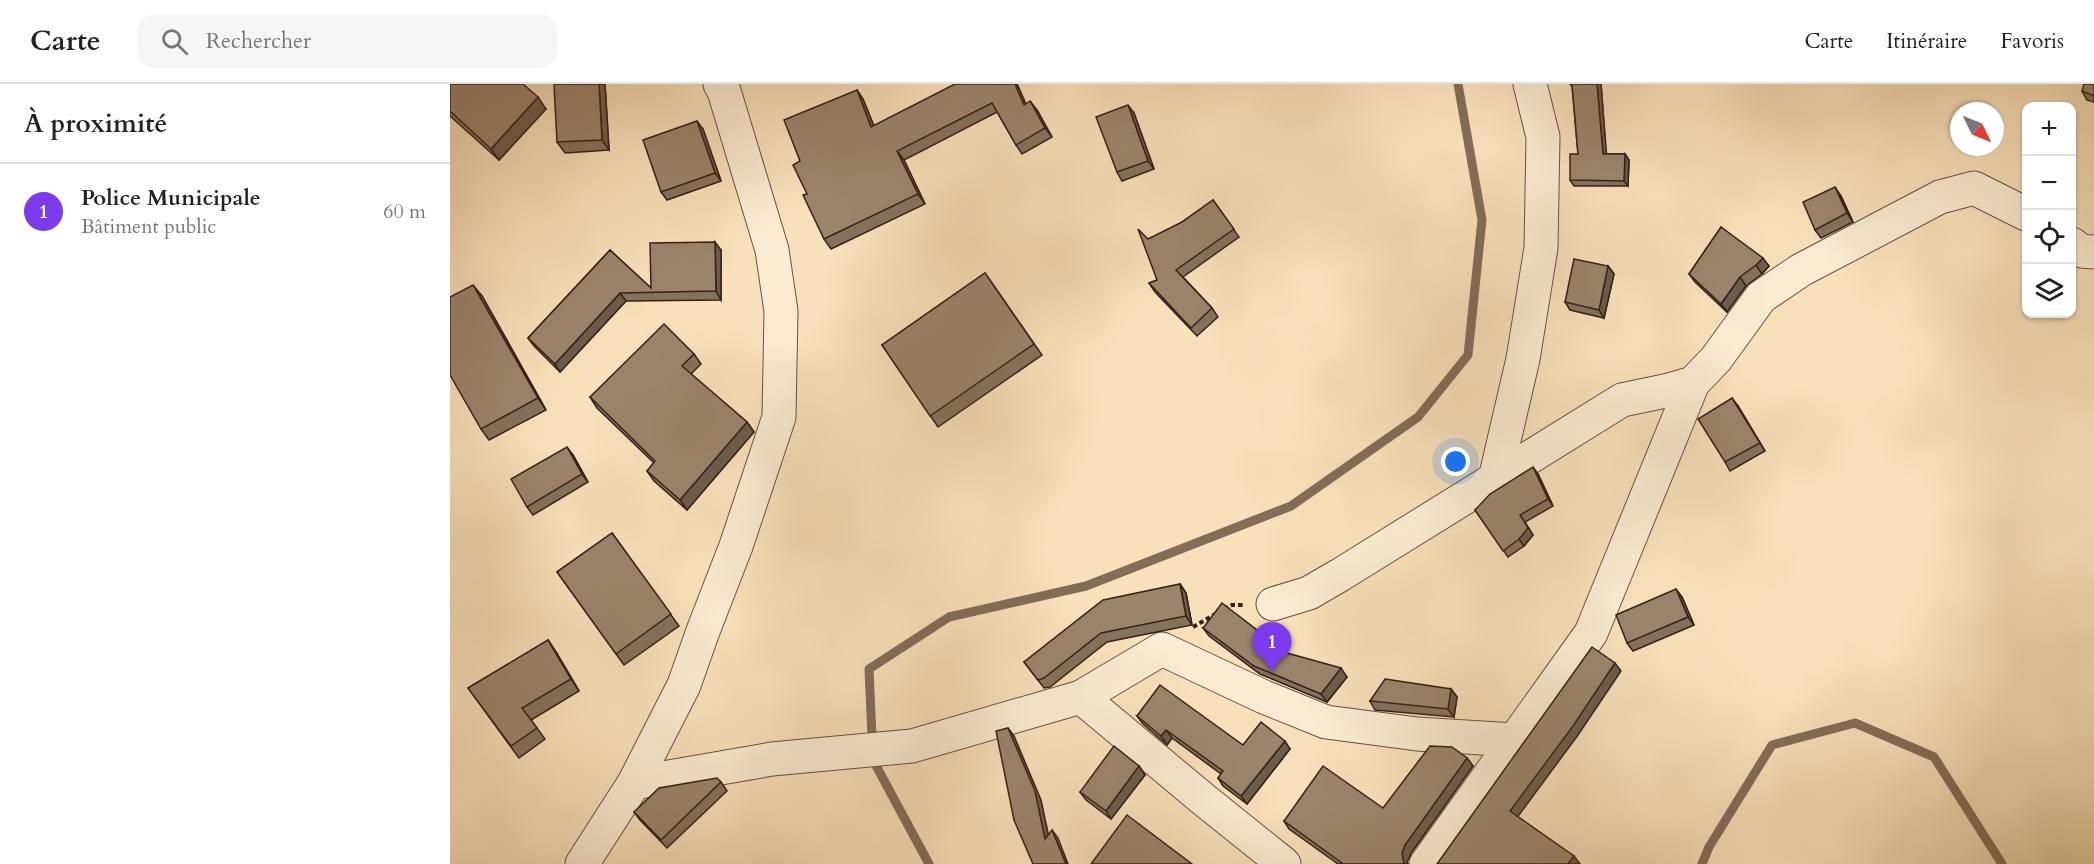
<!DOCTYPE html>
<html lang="fr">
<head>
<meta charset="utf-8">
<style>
  :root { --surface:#fff; --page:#f6f6f6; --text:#222; --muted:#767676; --line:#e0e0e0; --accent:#7c3aed }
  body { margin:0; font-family:Cardo,serif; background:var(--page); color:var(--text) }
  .controls { position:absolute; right:18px; top:18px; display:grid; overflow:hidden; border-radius:12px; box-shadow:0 2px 4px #0004 }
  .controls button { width:54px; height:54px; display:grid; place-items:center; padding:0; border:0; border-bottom:2px solid var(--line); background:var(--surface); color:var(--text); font:30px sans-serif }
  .compass { position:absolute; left:1500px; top:18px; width:54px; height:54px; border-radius:50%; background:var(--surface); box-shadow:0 2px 4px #0004; rotate:133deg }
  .you { position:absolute; left:1006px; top:378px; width:21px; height:21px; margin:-15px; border:4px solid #fff; border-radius:50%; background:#1a73e8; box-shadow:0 0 0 9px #1a73e833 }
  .badge { display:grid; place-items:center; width:39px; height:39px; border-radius:50%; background:var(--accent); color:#fff; font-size:20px; font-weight:700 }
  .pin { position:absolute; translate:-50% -50px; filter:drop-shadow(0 2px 3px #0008) }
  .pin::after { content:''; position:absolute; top:32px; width:21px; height:18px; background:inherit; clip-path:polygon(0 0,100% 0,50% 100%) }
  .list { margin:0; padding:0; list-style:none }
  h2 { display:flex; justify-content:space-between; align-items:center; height:78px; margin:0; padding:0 24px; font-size:26px }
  h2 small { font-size:20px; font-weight:400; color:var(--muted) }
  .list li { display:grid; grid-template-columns:39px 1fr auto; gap:18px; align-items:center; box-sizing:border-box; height:96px; padding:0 24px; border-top:2px solid var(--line) }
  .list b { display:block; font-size:22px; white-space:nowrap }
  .list p { margin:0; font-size:20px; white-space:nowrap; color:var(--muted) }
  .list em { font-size:20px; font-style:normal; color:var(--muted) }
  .icon { flex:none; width:33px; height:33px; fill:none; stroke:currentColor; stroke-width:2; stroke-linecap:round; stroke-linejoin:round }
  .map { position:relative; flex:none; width:1644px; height:780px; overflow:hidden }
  header { display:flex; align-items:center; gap:36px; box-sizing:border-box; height:84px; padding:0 30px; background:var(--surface); border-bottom:2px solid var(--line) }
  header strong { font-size:28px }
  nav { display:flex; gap:33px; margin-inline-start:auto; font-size:21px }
  .search { width:420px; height:54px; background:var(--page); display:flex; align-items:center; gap:15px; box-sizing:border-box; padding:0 21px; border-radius:18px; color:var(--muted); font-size:22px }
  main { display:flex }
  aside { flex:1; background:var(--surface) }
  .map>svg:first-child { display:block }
</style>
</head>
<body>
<header>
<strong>Carte</strong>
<div class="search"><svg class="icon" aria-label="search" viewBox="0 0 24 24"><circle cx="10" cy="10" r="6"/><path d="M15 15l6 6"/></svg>Rechercher</div>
<nav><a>Carte</a><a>Itinéraire</a><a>Favoris</a></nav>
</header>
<main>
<aside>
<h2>À proximité<small></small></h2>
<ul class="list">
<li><span class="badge">1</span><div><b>Police Municipale</b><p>Bâtiment public</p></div><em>60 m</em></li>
</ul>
</aside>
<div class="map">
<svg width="1644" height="780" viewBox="0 0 1644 780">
  <rect width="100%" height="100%" fill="#f8e0ba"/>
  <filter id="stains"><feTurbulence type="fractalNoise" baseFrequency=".00333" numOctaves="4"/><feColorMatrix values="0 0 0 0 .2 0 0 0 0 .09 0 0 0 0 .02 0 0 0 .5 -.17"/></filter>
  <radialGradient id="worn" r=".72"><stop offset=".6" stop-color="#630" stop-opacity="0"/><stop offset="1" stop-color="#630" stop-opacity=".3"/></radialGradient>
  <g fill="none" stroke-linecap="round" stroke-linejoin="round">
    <!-- stream -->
    <g stroke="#826d58" stroke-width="9">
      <path d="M479,780L423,676L419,585L499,533L636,502L841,422L968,333L1018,271L1032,136L1008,0"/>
      <path d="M1252,780L1259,763L1322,661L1405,639L1484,673L1552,780"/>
    </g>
    <defs>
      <g id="minor">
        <path d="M1622,160L1631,167L1644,168"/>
        <path d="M1045,395L1073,275L1091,164L1093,53L1080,0"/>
        <path d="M823,520L859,509L890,491L1172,316L1215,307L1243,299L1266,275L1311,213L1351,186L1490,113L1524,104L1576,130"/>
        <path d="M631,613L753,715L834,780"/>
        <path d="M184,699L322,675L462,662L631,613L712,565L814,613L876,638L967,650L1065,656"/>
        <path d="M132,780L184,699L234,601L253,547L286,462L329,333L331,227L322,166L274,7L270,0"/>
        <path d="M976,780L1141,549L1243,299"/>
      </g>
    </defs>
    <!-- minor casing -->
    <use href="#minor" stroke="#665140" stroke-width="35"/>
    <!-- path -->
    <g stroke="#352118" stroke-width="4" stroke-dasharray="4.5 3" stroke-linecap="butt">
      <path d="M774,525L782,521H793"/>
      <path d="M743,543L767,529"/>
    </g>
    <!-- minor -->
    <use href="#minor" stroke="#faebd2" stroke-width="33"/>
  </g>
  <!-- wall -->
  <g fill="#84725d" stroke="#352118" stroke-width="1.5">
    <path d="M0,0L96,25L49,76L0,32Z"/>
    <path d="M155,0L159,66L115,69L107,58Z"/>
    <path d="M567,0L576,20L587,26L602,53L572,70L566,61L547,28L454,76L475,120L381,165L374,155L357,110L350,77L407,6L413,15L424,42Z"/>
    <path d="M1120,0H1151L1156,70H1175L1179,76L1178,102H1124L1120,96L1128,70L1122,2Z"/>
    <path d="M1644,0V18L1637,16L1632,7Z"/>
    <path d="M684,29L704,85L672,97L667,88Z"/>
    <path d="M253,45L271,97L217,116L211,108Z"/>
    <path d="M1391,112L1403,138L1371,154L1365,146Z"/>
    <path d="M763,116L789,153L733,193L762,224L768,233L747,252L705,208L699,199L707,196L732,138Z"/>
    <path d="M1271,143L1319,182L1312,190L1296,202L1277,228L1245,198L1239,190Z"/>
    <path d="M160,166L201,204L271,166V216L176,217L110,288L84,262L78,254Z"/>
    <path d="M1158,182L1164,190L1154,234L1120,226L1115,218Z"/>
    <path d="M535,189L592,271L488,343L432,261Z"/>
    <path d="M32,212L96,326L39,356L31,345Z"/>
    <path d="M244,270L251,280L241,290L297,338L304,348L237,426L204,397L197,387L204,379L147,324L140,313Z"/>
    <path d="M1288,322L1315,367L1280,387L1275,378Z"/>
    <path d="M123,371L138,398L83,431L77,423Z"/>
    <path d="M1088,390L1103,422L1075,438L1083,451L1074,462L1058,473L1025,426Z"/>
    <path d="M162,449L229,542L174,581L107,488Z"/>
    <path d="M730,500L736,509L742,541L657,558L600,603L594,604L574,578Z"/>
    <path d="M1232,513L1244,541L1183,567L1177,559Z"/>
    <path d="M753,544L897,593L877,618L810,590L759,552Z"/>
    <path d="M98,556L106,568L129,607L81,636L95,655L69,674L18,604Z"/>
    <path d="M1001,605L1007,613L1004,633L925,626L920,617Z"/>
    <path d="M687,632L793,661L840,665L797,720L773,702L768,694L771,690L722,654L717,661L693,640Z"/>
    <path d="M1017,674L1023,682L961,769L957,778L958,780H888L839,745L834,737L933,724Z"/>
    <path d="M689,682L695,691L661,735L636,716L630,708Z"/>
    <path d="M271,698L277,707L217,764L190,736L184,728Z"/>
  </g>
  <!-- shaded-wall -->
  <g fill="#6c5c4c" stroke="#352118" stroke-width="1.5">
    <path d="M149,0H155L159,66L152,56Z"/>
    <path d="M565,0H567L580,30L574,21Z"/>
    <path d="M1147,0H1151L1157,76L1153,70Z"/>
    <path d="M407,6L413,15L428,52L421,43Z"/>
    <path d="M88,13L96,25L49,76L41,65Z"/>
    <path d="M580,17L587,26L602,53L595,44Z"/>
    <path d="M678,21L684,29L704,85L698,77Z"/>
    <path d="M247,37L253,45L271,97L265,89Z"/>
    <path d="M447,67L454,76L475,120L468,110Z"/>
    <path d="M1175,70L1179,76L1178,102L1174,97Z"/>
    <path d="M1385,103L1391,112L1403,138L1397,129Z"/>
    <path d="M265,158L271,166V216L266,207Z"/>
    <path d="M1313,174L1319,182L1312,190L1306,181Z"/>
    <path d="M1158,182L1164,190L1154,234L1149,226Z"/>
    <path d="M1290,193L1296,202L1277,228L1271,220Z"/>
    <path d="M23,201L32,212L96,326L88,314Z"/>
    <path d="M170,209L176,217L110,288L105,280Z"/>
    <path d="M1282,314L1288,322L1315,367L1310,359Z"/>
    <path d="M297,338L304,348L237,426L230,416Z"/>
    <path d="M117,363L123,371L138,398L132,390Z"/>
    <path d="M1083,383L1088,390L1103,422L1098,415Z"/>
    <path d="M1070,431L1083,451L1074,462L1069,455Z"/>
    <path d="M730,500L736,509L742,541L736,532Z"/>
    <path d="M1226,505L1232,513L1244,541L1238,533Z"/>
    <path d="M98,556L106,568L129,607L121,595Z"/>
    <path d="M1165,579L1171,587L1128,651L1066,735L1060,727Z"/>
    <path d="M891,584L897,593L877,618L871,610Z"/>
    <path d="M1001,605L1007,613L1004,633L998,625Z"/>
    <path d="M558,644L564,652L591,716L601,763L595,755Z"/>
    <path d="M716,646L722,654L717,661L711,652Z"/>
    <path d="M835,657L840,665L797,720L791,712Z"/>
    <path d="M1017,674L1023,682L961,769L957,778L958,780H954L952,769L955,761Z"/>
    <path d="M689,682L695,691L661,735L656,727Z"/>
    <path d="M602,746L608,754L618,780H616Z"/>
    <path d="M1124,772L1130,780H1118Z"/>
  </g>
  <!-- building -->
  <g fill="#9a846c" stroke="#352118" stroke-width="1.5">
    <path d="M0,0H73L88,13L41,65L0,27Z"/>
    <path d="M104,0H149L152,56L107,58Z"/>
    <path d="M505,0H565L574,21L580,17L595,44L566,61L542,19L447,67L468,110L374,155L353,111L357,110L343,81L350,77L334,36L407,6L421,43Z"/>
    <path d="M1122,0H1147L1153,70H1175L1174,97L1120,96V70H1128Z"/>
    <path d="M1634,0H1644V12L1632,7Z"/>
    <path d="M678,21L698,77L667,88L646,33Z"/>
    <path d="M247,37L265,89L211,108L193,56Z"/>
    <path d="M1385,103L1397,129L1365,146L1353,118Z"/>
    <path d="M763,116L784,145L726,186L762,224L741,244L699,199L707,196L688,145L698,155L732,138Z"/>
    <path d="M1271,143L1313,174L1306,181L1290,193L1271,220L1239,190Z"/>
    <path d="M265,158L266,207L170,209L105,280L78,254L160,166L201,204L200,159Z"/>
    <path d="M1124,175L1158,182L1149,226L1115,218Z"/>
    <path d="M535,189L584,260L480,332L432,261Z"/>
    <path d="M23,201L88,314L31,345L0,291V213Z"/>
    <path d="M214,240L244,270L232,282L297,338L230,416L197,387L205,377L140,313Z"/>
    <path d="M1282,314L1310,359L1275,378L1248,335Z"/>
    <path d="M117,363L132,390L77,423L61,395Z"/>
    <path d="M1083,383L1098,415L1070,431L1078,444L1069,455L1053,467L1025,426L1040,410Z"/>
    <path d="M162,449L221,530L166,570L107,488Z"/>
    <path d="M730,500L736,532L651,549L594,594L588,596L574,578L653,516Z"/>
    <path d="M1226,505L1238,533L1177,559L1166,531Z"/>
    <path d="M772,519L837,569L891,584L871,610L804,582L753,544Z"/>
    <path d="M98,556L121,595L72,624L87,644L61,662L18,604Z"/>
    <path d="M1142,563L1165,579L1123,642L1060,727L1124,772L1118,780H987Z"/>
    <path d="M935,595L1001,605L998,625L920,617Z"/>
    <path d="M710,601L793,661L811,638L835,657L791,712L768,694L773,687L716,646L711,652L687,632Z"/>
    <path d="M558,644L585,707L595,755L602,746L616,780H583L564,736L546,647Z"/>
    <path d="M664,662L689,682L656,727L630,708Z"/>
    <path d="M980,662L1002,663L1017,674L955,761L952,769L954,780H891L892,779L834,737L873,682L933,724Z"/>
    <path d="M267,694L271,698L211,756L184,728L209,704Z"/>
    <path d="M677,731L742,780H641Z"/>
  </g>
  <rect width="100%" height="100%" filter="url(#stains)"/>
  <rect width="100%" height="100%" fill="url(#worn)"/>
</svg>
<div class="controls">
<button>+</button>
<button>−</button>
<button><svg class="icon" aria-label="locate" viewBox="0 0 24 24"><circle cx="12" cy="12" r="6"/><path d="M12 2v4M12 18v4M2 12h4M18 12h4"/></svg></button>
<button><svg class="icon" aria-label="layers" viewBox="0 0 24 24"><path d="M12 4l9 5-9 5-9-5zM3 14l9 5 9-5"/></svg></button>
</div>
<svg class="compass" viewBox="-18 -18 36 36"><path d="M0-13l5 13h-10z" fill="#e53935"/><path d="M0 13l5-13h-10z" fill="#767676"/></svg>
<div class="you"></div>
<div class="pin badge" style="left:822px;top:588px">1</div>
</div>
</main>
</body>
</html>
